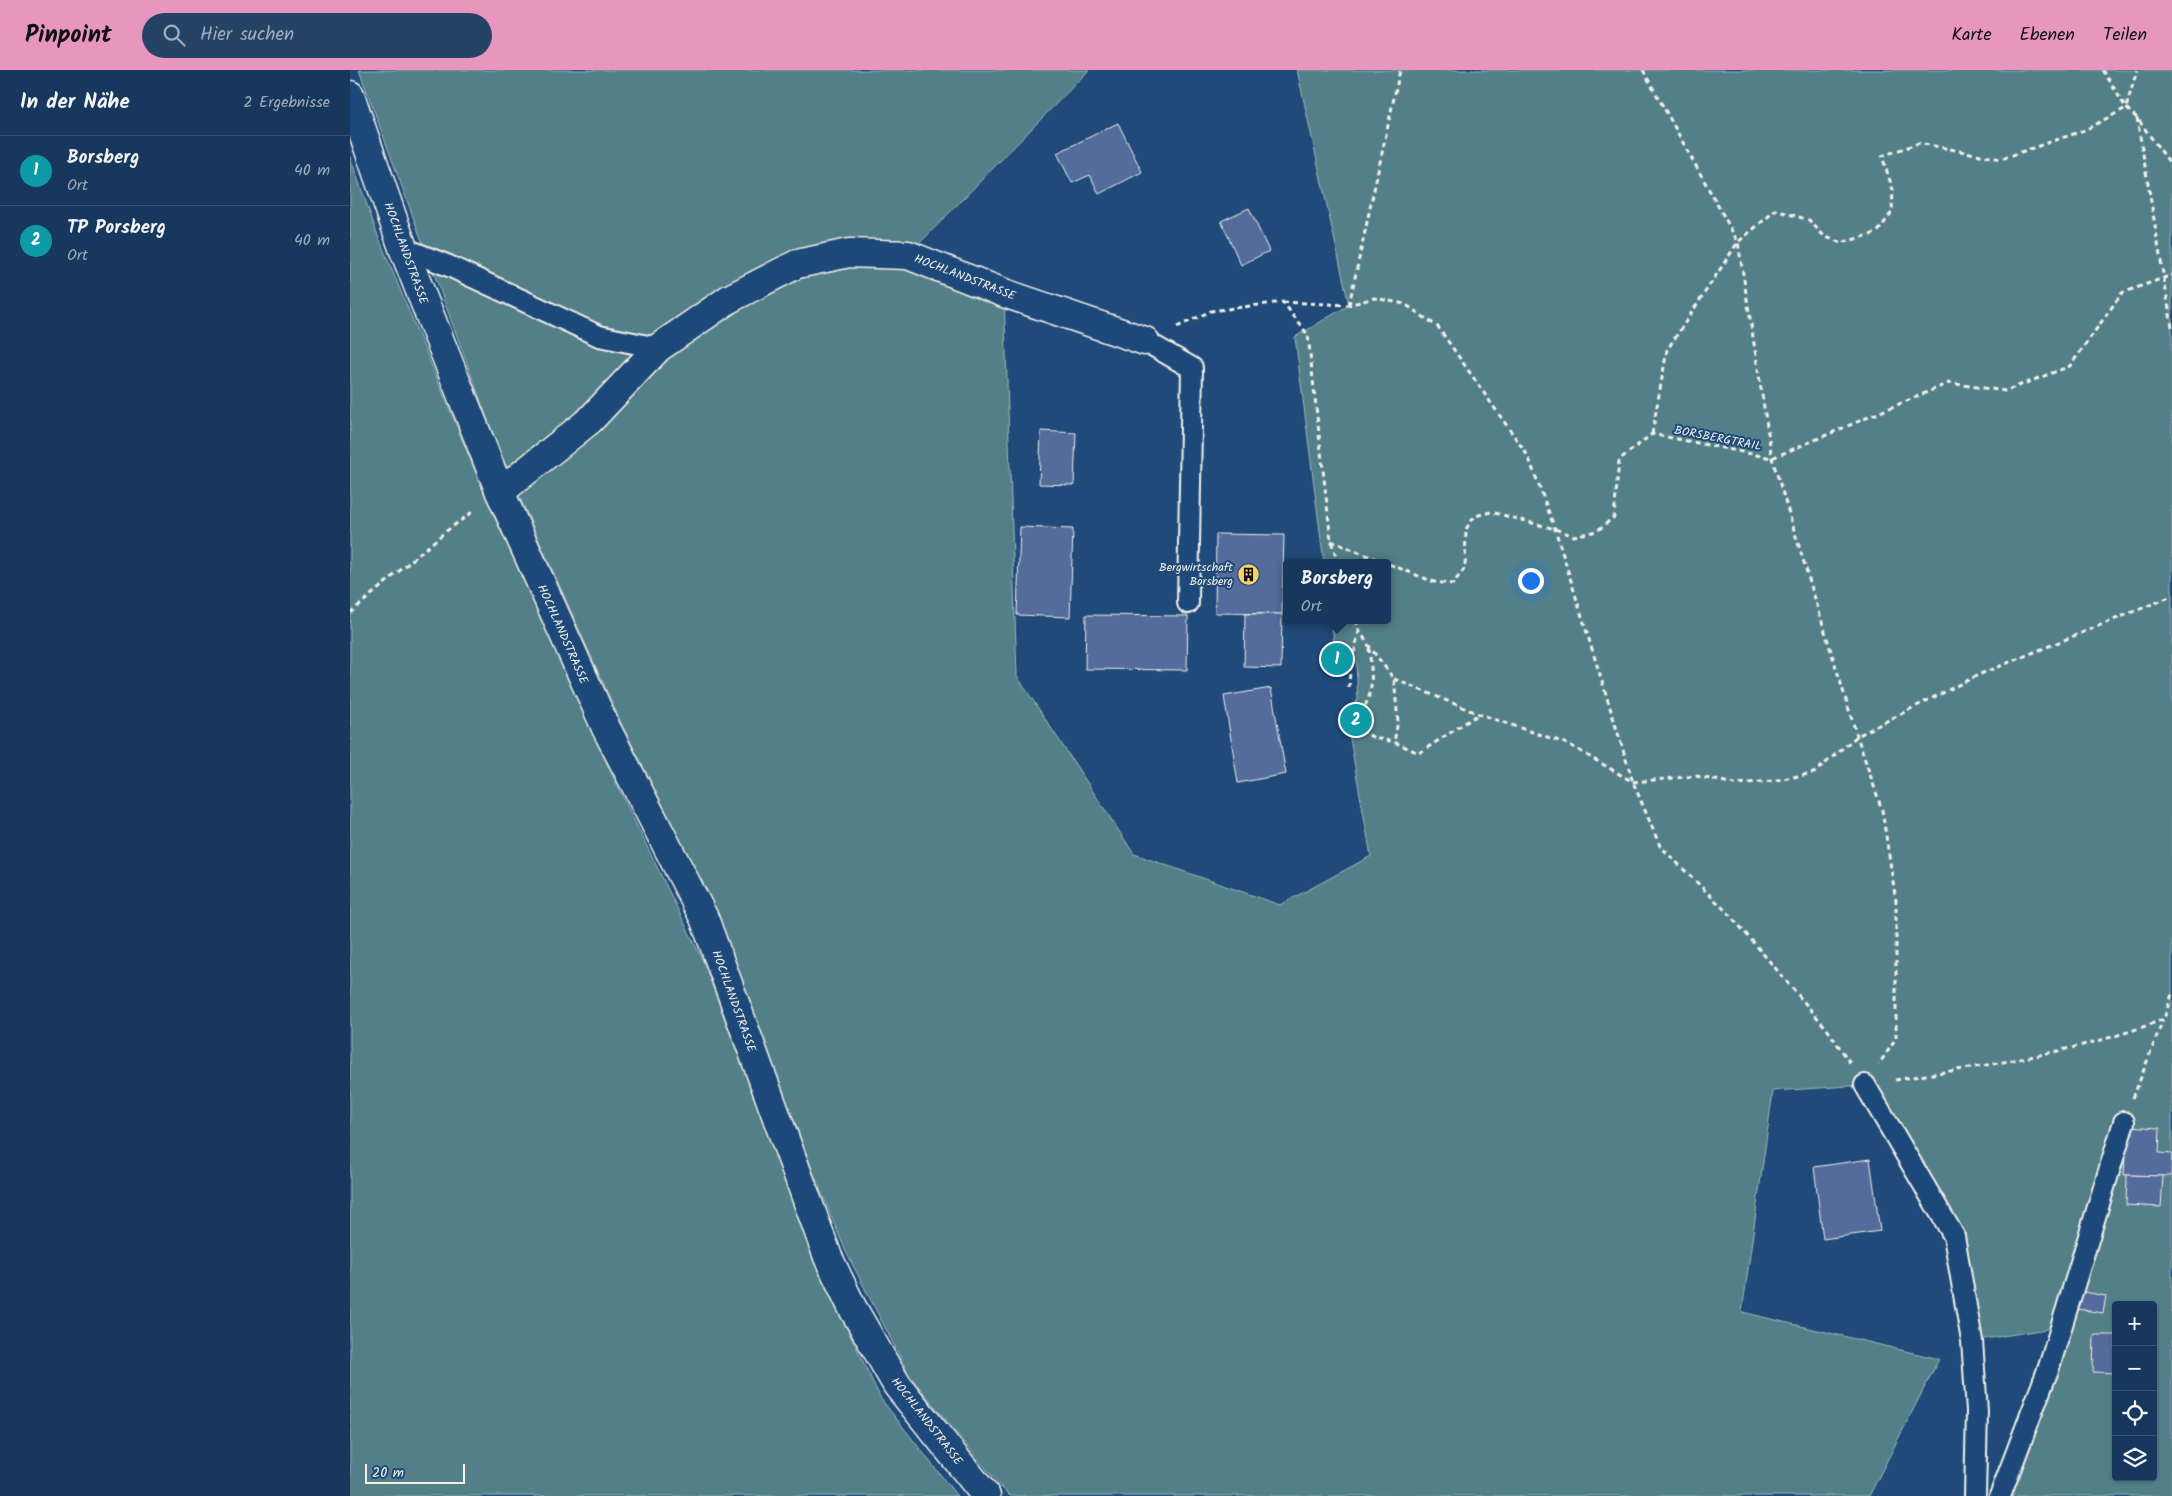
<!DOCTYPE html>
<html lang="de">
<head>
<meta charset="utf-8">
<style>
  :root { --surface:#17385c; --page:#244365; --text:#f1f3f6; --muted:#9eacbb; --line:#365272; --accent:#e797bd }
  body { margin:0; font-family:Kalam,sans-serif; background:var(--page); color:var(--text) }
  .controls { position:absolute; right:15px; bottom:15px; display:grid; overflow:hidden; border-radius:5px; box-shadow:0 1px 4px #0004 }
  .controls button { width:45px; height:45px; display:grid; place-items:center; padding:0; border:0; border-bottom:1px solid var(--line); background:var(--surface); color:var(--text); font:25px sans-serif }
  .scale { position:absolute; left:15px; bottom:12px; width:100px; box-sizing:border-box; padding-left:5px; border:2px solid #f4f1e8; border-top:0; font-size:14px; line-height:18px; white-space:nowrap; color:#f4f1e8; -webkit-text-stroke:4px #1f4a7a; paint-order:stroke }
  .you { position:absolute; left:1180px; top:510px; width:18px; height:18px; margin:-12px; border:4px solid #fff; border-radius:50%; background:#1a73e8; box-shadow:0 0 0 8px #1a73e833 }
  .badge { display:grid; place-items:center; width:32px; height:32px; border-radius:50%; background:var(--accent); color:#fff; font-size:16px; font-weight:700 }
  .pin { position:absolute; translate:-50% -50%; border:2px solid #fff; box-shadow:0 1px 5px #0006 }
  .popup { position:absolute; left:933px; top:489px; width:108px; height:65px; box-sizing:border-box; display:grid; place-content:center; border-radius:5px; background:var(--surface); filter:drop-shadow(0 1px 4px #0005); font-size:16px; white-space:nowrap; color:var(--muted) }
  .popup b { font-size:19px; color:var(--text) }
  .popup::after { content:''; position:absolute; left:50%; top:100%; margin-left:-10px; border:10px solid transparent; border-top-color:var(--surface) }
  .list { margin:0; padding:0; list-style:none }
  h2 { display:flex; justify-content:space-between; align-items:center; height:65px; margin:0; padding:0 20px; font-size:21px }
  h2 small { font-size:16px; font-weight:400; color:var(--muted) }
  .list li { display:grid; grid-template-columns:32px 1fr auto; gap:15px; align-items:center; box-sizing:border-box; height:70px; padding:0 20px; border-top:1px solid var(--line) }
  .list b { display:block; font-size:19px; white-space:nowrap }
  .list p { margin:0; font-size:16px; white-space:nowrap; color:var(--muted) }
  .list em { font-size:16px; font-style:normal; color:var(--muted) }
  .icon { flex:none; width:28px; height:28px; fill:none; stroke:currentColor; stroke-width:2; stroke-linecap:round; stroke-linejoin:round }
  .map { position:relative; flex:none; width:1822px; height:1426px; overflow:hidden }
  header { display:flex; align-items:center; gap:30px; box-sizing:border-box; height:70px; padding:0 25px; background:var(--accent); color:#111 }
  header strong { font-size:24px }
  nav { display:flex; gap:28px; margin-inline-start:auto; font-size:18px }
  .search { width:350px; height:45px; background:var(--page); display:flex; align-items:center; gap:12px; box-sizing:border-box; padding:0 18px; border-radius:28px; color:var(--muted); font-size:19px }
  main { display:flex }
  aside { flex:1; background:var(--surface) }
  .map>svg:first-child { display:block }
</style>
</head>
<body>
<header>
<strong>Pinpoint</strong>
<div class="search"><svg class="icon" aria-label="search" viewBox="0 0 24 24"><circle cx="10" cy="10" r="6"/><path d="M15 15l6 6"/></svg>Hier suchen</div>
<nav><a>Karte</a><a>Ebenen</a><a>Teilen</a></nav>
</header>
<main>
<aside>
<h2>In der Nähe<small>2 Ergebnisse</small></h2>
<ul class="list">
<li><span class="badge" style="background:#0f9aa8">1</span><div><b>Borsberg</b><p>Ort</p></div><em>40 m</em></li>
<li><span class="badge" style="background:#0f9aa8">2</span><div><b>TP Porsberg</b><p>Ort</p></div><em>40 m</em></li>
</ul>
</aside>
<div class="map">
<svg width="1822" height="1426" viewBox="0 0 1822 1426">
  <rect width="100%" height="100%" fill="#1f4a7a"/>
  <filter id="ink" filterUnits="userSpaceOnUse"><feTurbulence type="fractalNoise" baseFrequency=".02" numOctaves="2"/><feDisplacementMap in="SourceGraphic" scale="10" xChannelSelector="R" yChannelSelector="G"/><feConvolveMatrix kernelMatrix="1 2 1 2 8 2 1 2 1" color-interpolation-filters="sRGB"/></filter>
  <g filter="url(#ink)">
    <!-- green -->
    <g fill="#537f88" stroke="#a4b8b8" fill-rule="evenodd">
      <path d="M9,0H739L558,185L654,223L667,606L784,784L930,835L1021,786L995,641L1008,630L1006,591L996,582L985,578L981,550H1037V493H974L945,267L999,235L947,0H1822V1426H1652L1715,1256L1622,1271L1604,1166L1515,1015L1423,1021L1392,1242L1589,1289L1519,1426H660L650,1416L560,1306L496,1182L463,1102L368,845L272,655L150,383ZM1766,1235H1803V1407H1766Z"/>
      <path d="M0,87L28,166L140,437L264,709L354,893L463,1187L531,1329L607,1426H0Z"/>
    </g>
    <!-- building -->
    <g fill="#526c9c" stroke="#f4f1e8">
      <path d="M768,53L792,102L749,124L740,105L722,113L707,83Z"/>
      <path d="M899,138L919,181L891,195L871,151Z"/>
      <path d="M691,361L726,363L724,415L689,414Z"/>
      <path d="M670,457L723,459L720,547L667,545Z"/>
      <path d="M866,464L934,465L932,544L865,543Z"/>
      <path d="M895,544H932L931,598L894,597Z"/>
      <path d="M736,545L838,546L837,600L735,599Z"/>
      <path d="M921,618L936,704L888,713L874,626Z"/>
      <path d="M1777,1056L1810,1058L1809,1083L1822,1084L1821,1106L1774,1105Z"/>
      <path d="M1520,1089L1530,1161L1473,1169L1464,1097Z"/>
      <path d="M1777,1105L1813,1106L1811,1137L1776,1135Z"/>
      <path d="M1724,1220L1756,1226L1753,1243L1721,1238Z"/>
      <path d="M1744,1265H1766V1303L1743,1302Z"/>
    </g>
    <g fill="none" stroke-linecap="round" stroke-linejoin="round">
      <defs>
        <g id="service">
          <path d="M53,178L99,196L249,266L308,278"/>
          <path d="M795,271L842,298L838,533"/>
          <path d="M1515,1015L1604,1166L1622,1271L1627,1341L1625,1426"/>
          <path d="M1650,1426L1699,1297L1774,1052"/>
        </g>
        <path id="minor" d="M150,422L240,350L308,278L379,229L447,194L499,183L558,185L654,223L795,271"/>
        <path id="tertiary" d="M0,25L53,178L150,422L256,658L354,848L478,1187L502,1237L547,1315L636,1426"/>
      </defs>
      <!-- service casing -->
      <use href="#service" stroke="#f4f1e8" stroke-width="24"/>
      <!-- minor casing -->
      <use href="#minor" stroke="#f4f1e8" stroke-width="31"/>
      <!-- tertiary casing -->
      <use href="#tertiary" stroke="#f4f1e8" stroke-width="31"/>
      <!-- path -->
      <g stroke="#f4f1e8" stroke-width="3" stroke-dasharray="5 4" stroke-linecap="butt">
        <path d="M1293,0L1388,172L1422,388L1507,666L1532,740L1546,831V969L1529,994"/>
        <path d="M1753,0L1776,38L1787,48L1822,96"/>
        <path d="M1787,48L1822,257"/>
        <path d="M933,232L999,235L1024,228L1055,234L1088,257L1178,386L1205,459L1283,712L1310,776L1381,846L1477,959L1501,994"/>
        <path d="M999,235L1050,0"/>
        <path d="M827,257L861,241L933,232L958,265L981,471L988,493"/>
        <path d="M1302,364L1317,280L1388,172L1426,140L1459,150L1474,166L1491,173L1527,163L1542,142L1543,120L1532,86L1569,73L1651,89L1735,60L1776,38L1787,0"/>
        <path d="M981,471L1084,512L1103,514L1115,498L1116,459L1125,446L1141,442L1205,459L1224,466L1247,461L1264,447L1269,390L1302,364L1422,388L1599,313L1655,321L1720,296L1772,223L1822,205"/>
        <path d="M0,543L95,462L125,440"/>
        <path d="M1006,550L1009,560L1019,576L1044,609L1048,651L1044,672L1069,683L1129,644"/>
        <path d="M1019,578C1021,596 1026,627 1011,640C1008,642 1003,644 1000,645L999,653L1024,668L1044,672"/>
        <path d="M1044,609L1129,644L1218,674L1283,712L1346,706L1385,714L1422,711L1464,703L1507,666L1628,605L1822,526"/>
        <path d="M999,618L1000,601L1009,561"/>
        <path d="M1545,1010C1636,995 1728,983 1814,949L1822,924"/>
        <path d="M1783,1028L1813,950"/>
      </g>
      <!-- service -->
      <use href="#service" stroke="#1f4a7a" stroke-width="20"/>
      <!-- minor -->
      <use href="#minor" stroke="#1f4a7a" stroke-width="28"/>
      <!-- tertiary -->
      <use href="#tertiary" stroke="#1f4a7a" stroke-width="28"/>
    </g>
  </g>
  <!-- icons -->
  <defs>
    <symbol id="building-disc" viewBox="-11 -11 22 22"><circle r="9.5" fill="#ffd166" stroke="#1f4a7a"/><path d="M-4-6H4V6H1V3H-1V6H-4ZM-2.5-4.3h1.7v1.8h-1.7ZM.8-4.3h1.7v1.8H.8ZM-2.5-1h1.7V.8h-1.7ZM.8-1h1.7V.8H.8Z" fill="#111"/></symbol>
  </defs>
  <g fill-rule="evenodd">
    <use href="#building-disc" x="886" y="492" width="25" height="25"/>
  </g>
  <g text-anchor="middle" stroke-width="4" stroke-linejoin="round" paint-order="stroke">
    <!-- street labels -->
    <g font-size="12" fill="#f4f1e8" stroke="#1f4a7a">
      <text transform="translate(56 183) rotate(70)" y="4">HOCHLANDSTRASSE</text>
      <text transform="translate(615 207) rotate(21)" y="4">HOCHLANDSTRASSE</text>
      <text transform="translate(1368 368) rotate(11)" y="4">BORSBERGTRAIL</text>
      <text transform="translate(213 564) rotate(66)" y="4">HOCHLANDSTRASSE</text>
      <text transform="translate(384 931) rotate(70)" y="4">HOCHLANDSTRASSE</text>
      <text transform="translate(577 1351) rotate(52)" y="4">HOCHLANDSTRASSE</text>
    </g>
    <!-- poi labels -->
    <g font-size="12" fill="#f4f1e8" stroke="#1f4a7a" text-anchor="end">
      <text x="883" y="501">Bergwirtschaft<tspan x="883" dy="14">Borsberg</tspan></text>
    </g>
  </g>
</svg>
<div class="controls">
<button>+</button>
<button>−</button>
<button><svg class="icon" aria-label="locate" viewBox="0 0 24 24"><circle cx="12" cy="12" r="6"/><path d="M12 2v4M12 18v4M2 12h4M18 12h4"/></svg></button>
<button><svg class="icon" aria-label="layers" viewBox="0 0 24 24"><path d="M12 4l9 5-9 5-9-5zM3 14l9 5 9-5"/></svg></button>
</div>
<div class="scale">20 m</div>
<div class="you"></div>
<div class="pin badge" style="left:987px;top:589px;background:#0f9aa8">1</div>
<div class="popup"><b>Borsberg</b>Ort</div>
<div class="pin badge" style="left:1006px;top:650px;background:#0f9aa8">2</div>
</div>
</main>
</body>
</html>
